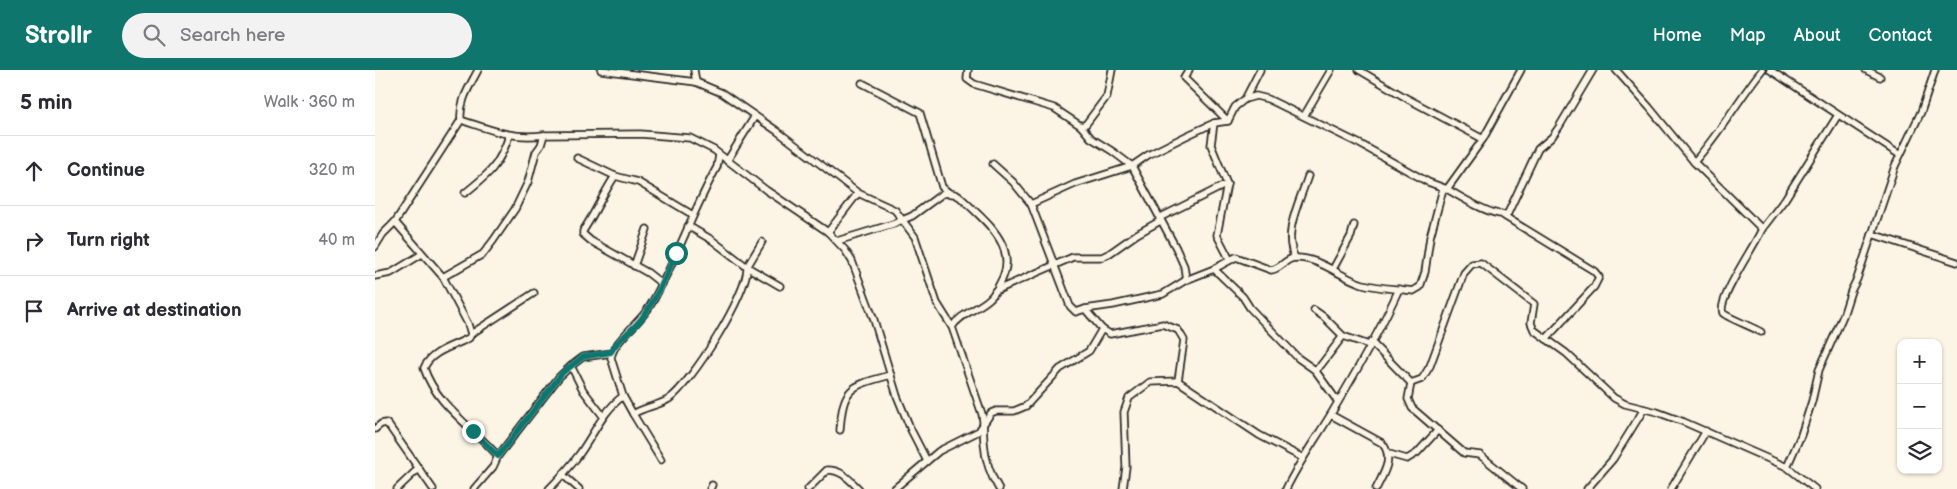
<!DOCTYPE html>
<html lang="en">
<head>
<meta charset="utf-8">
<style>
  :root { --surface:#fff; --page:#f2f2f3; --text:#2b2b33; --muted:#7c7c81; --line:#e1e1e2; --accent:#0f766e }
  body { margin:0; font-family:"Balsamiq Sans",sans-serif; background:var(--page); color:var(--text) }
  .controls { position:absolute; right:15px; bottom:15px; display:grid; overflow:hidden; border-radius:10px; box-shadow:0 1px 4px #0004 }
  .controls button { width:45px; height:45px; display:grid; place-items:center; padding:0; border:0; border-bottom:1px solid var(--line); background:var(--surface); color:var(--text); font:25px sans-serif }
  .stop { position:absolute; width:15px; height:15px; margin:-11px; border:4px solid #0f766e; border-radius:50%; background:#fff }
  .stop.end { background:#0f766e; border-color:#fff; box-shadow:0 1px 5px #0008 }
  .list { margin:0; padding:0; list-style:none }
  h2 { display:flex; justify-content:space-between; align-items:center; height:65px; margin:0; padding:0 20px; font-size:21px }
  h2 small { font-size:16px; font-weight:400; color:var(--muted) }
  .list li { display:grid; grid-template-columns:32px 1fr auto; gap:15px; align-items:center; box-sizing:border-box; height:70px; padding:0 20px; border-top:1px solid var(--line) }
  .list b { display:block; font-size:19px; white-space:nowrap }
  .list em { font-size:16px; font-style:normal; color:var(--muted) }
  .icon { flex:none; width:28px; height:28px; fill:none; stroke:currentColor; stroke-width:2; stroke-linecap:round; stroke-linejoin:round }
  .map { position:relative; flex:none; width:1582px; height:419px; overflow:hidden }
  header { display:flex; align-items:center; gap:30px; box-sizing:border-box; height:70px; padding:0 25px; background:var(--accent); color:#fff }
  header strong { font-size:24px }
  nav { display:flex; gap:28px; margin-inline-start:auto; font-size:18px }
  .search { width:350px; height:45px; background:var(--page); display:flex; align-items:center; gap:12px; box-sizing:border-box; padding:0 18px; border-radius:28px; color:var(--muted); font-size:19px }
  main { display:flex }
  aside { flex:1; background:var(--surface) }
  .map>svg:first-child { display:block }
</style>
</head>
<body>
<header>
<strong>Strollr</strong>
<div class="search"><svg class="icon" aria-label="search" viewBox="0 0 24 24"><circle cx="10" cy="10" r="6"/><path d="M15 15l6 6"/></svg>Search here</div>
<nav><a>Home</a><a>Map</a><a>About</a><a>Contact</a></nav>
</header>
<main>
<aside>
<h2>5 min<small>Walk · 360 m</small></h2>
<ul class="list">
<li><svg class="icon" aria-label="ahead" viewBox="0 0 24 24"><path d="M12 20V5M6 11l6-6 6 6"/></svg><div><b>Continue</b></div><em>320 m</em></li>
<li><svg class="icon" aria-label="right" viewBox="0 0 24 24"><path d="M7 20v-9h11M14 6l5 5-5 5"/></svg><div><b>Turn right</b></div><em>40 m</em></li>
<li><svg class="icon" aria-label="arrive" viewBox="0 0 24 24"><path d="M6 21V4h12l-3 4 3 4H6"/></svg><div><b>Arrive at destination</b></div></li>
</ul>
</aside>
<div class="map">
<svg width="1582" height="419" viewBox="0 0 1582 419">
  <rect width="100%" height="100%" fill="#fcf5e5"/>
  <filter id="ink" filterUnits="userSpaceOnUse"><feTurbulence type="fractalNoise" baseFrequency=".02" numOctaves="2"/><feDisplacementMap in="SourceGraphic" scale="10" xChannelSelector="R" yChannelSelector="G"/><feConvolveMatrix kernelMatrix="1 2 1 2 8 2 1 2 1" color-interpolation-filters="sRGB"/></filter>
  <g filter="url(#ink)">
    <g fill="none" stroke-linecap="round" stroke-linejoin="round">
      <defs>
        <g id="minor">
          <path d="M103,0C95,16 84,31 86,50C117,60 135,69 169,65"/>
          <path d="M226,0L321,12L347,23L402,61L483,123L520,140L540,167L562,233L577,257"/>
          <path d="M319,0L321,12"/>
          <path d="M593,0L592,9L599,14L679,38L706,56"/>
          <path d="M814,0L809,8L853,51"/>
          <path d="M984,0L1033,29L1108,69"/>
          <path d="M1241,0L1274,37L1319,92L1387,159C1381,174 1341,231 1348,243C1351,247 1378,257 1386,262"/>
          <path d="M1395,0L1525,85"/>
          <path d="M1491,0L1505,7"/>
          <path d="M487,13L545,43L567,117L573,122"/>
          <path d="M870,29L885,0"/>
          <path d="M929,46L956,0"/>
          <path d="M839,53L836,75L852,114L842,165L855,190"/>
          <path d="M202,88L240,106L263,112L318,145"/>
          <path d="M352,91L380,46"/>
          <path d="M1319,92C1345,63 1363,30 1387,0"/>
          <path d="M618,94L638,112L656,134L695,236L701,242L710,239"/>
          <path d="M240,106C228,124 220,143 208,161V164L216,171L273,203L287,214"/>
          <path d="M1072,119C1084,126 1122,150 1133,143L1163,79L1177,67L1184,57L1218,0"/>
          <path d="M90,123C114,104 124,96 134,66"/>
          <path d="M656,134L700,114L757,96L773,85L813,65L839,53L853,51L860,37L870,29L881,26L893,29L985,74L1053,112L1072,119L1108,69L1146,0"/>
          <path d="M1129,146L1219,201L1224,207L1219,217L1171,269"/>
          <path d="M20,152L68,207L93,254L96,264L94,268C79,276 56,281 49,298C61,335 98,357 123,386"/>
          <path d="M1387,159L1410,129L1463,45"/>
          <path d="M453,162L483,123"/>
          <path d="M1497,164L1582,192"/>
          <path d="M462,171L518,154L537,146L567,124C574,122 579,123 585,127C609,150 646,177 625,213C622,219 619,225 614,229C603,239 585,244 577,257L607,344C609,354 608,362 609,372C610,389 615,405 624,419"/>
          <path d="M387,172L372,197L405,216"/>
          <path d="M0,177L8,164L20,152L86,50"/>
          <path d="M920,188C907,163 925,131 933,106"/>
          <path d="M259,196L272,159"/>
          <path d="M839,199L868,227L875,238L923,288L940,300L963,332"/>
          <path d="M958,199L976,166L979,155"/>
          <path d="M0,206L16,203L47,184"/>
          <path d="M68,207L108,184L118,171L140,139L153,112L161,82L166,75L169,65L265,64L315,68L339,80L391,120L453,162L470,180L477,191L499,250L522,326L536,360L552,391"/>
          <path d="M811,210L839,199L861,187L896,200C906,199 910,189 919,188C943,186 966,208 988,214C1002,218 1023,219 1038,221L1045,217L1050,202L1055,167L1068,119"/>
          <path d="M620,221L698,187H727L735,183L762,164L785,151L784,148L852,114"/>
          <path d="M939,240L949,247L968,266L946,295L940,300"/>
          <path d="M727,259L735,264L788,254L803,260L809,270L803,311"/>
          <path d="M96,264L159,223"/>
          <path d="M968,266L994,275"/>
          <path d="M996,272L1036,313L1047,309L1055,296L1089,203L1097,194L1106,193L1159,234L1156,253L1159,260L1191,283L1239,328L1250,334L1282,342L1309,352L1412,397L1440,419"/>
          <path d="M196,296L208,287L237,283"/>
          <path d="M1036,313L1033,329L1037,338L1089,383L1105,385L1147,419"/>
          <path d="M248,326L258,344C269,337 283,336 294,329C316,314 374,222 372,197L337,170L313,156"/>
          <path d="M258,344L286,390"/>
          <path d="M956,345L1007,373C1020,388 1008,404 1001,419"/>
          <path d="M0,359L6,354L11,353L14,356L58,419"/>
          <path d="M465,360C468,316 476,316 516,305"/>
          <path d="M1014,384L1032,389L1042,383L1063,360"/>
          <path d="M1412,397L1426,365L1437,331L1444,300L1468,246L1476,221L1482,209L1520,96L1546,42L1560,0"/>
          <path d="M188,405L204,419"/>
          <path d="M22,419L44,398"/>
          <path d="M99,419L118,397L123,386L184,307L196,296L208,320L228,346"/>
          <path d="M174,419C184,409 194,398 203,386C218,366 227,342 248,326L236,288C238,271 265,253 275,236C301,192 317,142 342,97L344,85"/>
          <path d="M335,419L337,415"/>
          <path d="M433,419L452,400C467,400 474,409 484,419"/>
          <path d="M519,419L564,381L604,361L616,343L621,341H639L651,336L685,299L714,281L727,259L710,239L738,235L788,224L811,210L809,196L801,178L757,96L737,81L716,68L706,56L711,54L732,26L737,0"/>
          <path d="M748,419L751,397L749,342L754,328L775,312L803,311L884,365L928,388"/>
          <path d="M911,419C924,392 941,369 956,344C980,304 1005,261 1024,219"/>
          <path d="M1212,419L1238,389L1269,339"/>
          <path d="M1296,419L1331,361"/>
        </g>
      </defs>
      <!-- minor casing -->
      <use href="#minor" stroke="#2b2b2b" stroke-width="9"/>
      <!-- minor -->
      <use href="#minor" stroke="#fcf5e5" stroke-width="5.5"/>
    </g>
  </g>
  <g fill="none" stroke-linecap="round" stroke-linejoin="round" filter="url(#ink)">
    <!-- route -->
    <path stroke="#0f766e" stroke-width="6" d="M98,361L123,386L188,302L208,287L236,282C243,268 258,261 267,248C281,229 292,205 301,183"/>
  </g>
</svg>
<div class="controls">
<button>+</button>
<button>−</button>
<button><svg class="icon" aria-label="layers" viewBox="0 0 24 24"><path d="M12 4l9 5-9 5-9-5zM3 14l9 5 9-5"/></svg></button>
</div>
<div class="stop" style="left:301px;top:183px"></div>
<div class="stop end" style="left:98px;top:361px"></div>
</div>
</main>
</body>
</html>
